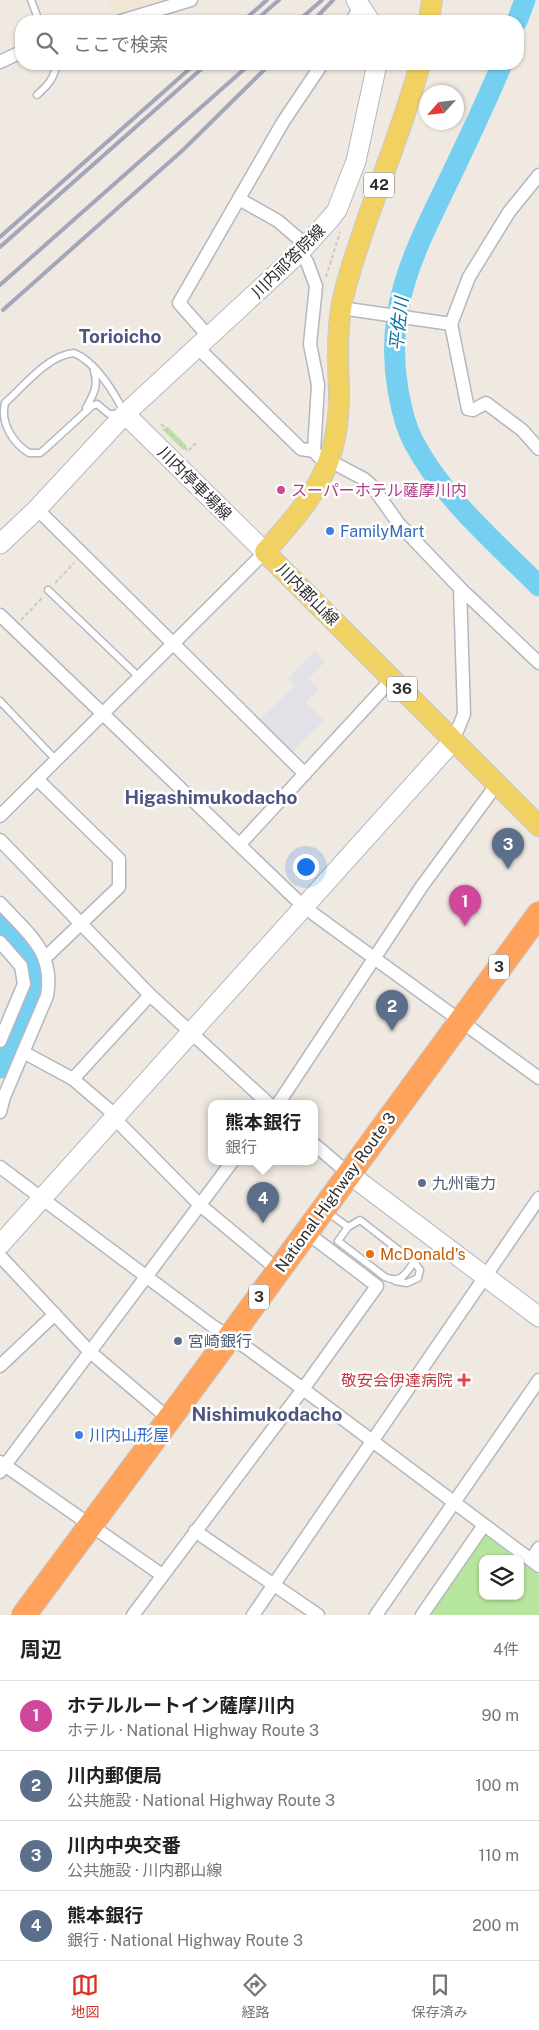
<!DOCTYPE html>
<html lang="ja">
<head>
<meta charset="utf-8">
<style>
  :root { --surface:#fff; --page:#f2f2f2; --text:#222; --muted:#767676; --line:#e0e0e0; --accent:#d93025 }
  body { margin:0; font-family:"Public Sans","Noto Sans JP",sans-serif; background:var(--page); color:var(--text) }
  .controls { position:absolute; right:15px; bottom:15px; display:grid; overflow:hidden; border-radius:10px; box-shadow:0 1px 4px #0004 }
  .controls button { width:45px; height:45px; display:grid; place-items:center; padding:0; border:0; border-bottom:1px solid var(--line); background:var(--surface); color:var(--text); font:25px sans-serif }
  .compass { position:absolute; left:419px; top:85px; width:45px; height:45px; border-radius:50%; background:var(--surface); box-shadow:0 1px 4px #0004; rotate:243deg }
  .you { position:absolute; left:305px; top:866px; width:18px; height:18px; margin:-12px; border:4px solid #fff; border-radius:50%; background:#1a73e8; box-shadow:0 0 0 8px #1a73e833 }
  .badge { display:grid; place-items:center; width:32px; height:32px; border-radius:50%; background:var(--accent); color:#fff; font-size:16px; font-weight:700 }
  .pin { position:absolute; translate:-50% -41px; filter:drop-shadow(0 1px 2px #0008) }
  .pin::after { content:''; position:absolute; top:26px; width:18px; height:15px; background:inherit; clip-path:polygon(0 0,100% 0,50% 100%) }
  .popup { position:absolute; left:208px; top:1100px; width:110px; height:65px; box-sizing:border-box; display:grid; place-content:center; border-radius:10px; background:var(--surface); filter:drop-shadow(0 1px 4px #0005); font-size:16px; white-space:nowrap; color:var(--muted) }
  .popup b { font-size:19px; color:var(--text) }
  .popup::after { content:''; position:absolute; left:50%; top:100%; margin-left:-10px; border:10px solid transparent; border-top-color:var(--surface) }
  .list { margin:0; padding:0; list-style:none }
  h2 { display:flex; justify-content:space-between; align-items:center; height:65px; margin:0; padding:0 20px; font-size:21px }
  h2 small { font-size:16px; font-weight:400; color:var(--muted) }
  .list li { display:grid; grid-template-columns:32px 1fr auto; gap:15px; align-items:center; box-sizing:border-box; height:70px; padding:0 20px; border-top:1px solid var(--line) }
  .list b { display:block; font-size:19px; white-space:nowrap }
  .list p { margin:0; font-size:16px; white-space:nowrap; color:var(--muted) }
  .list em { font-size:16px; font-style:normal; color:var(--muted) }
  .icon { flex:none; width:28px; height:28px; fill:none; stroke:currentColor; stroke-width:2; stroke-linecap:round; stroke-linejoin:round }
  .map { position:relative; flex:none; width:539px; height:1615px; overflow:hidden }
  .search { position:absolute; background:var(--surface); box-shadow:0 1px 4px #0004; left:15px; right:15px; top:15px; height:55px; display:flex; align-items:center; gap:12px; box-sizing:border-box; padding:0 18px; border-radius:20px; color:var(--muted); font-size:19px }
  .sheet { height:345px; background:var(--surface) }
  nav { display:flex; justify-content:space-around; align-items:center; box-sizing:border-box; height:70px; border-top:1px solid var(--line); background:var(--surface); font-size:14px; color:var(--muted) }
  nav a { display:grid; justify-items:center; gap:2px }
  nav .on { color:var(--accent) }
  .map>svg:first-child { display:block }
</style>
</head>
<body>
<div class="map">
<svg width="539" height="1615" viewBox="0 0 539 1615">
  <rect width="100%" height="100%" fill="#efe9e1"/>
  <!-- industrial -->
  <path fill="#e3e1e8" d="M315,651L325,662L308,679L319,689L306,702L324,721L291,753L259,720L295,685L288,678Z"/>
  <!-- education -->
  <path fill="#f0e6d1" d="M107,0H166L113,13Z"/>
  <!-- green -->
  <g fill="#b6e59e">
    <path d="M168,427L187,446L183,450L162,429Z"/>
    <path d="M484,1533L517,1559H483V1596H520V1561L539,1575V1615H427Z"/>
  </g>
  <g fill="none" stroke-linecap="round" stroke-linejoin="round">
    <!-- river -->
    <g stroke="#75cff0" stroke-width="21">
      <path d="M517,21L525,0"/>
      <path d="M502,64C485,105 466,144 447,184C413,254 384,310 398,390C401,407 405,425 413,441C443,498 494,541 539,586"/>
      <path d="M0,923L30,956L37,982L0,1068"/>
    </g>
    <defs>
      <g id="lane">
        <path d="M31,0L39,21"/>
        <path d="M37,95C47,86 55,78 56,64"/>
        <path d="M74,353C96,362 115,394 125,414H109L97,404L92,406L45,449L40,453H29C13,443 0,423 5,403C24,386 48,355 74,353Z"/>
        <path d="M86,408C93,395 99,386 94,371"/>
        <path d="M48,590L139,677"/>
        <path d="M0,701L56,760"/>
        <path d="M326,1211L348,1227L360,1220L414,1262C406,1274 400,1284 385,1277L338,1241L348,1227"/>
        <path d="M395,1281L407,1283L418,1278L420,1270L414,1262"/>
      </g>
      <g id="street">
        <path d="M121,21L191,0"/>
        <path d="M352,21L360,6"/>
        <path d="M0,62L21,52"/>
        <path d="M239,199L278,221L306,245"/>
        <path d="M300,252L307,262L316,286L310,344L318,385L314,451"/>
        <path d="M341,308L451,324"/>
        <path d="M451,324L468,409L473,410L486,403L522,430L539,449"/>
        <path d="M451,324L469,277L509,212L539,175"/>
        <path d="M209,337L179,303L283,122L322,64"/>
        <path d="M198,348L301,449L314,451L319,457"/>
        <path d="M330,461L364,479L372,486L399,524L460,588L539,663"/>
        <path d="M37,509L305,774"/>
        <path d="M0,615L304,907L539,1078"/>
        <path d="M453,741L464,714L460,588"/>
        <path d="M37,779L119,859V887L46,957"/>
        <path d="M0,816L265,552"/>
        <path d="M0,840L150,995L269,1104"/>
        <path d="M240,844L392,679"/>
        <path d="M0,903C27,933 55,951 47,996L4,1097L0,1112"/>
        <path d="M0,942L21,966L24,984L0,1041"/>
        <path d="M23,1052L73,1079L115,1115"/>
        <path d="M73,1079L150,995"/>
        <path d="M278,1104L422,886L497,784"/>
        <path d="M113,1117L200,1205L278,1270"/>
        <path d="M314,1144L349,1174"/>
        <path d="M0,1167L211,1325L247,1348L303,1389L539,1566"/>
        <path d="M0,1256L89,1351L169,1419"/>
        <path d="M0,1366L55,1314"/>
        <path d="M0,1462L162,1575"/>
        <path d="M0,1472L232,1162"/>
        <path d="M195,1531L318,1615"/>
        <path d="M531,1560L539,1548"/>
        <path d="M133,1615L303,1389L377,1286L306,1232"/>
        <path d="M253,1615L539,1198"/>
        <path d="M376,1615L539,1380"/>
        <path d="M422,1615L484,1525"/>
      </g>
      <g id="secondary">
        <path d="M356,0L370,21"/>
        <path d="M125,414L265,552"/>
        <path d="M0,544L37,509L125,414L300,252L330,219L337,210L356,161L377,64"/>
        <path d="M349,1174L539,1317"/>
        <path d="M0,1245L453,741"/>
      </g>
      <g id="primary">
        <path d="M429,21L432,0"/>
        <path d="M420,64C400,141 365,213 345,290C336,323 338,359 339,392C340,467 312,499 265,552L539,826"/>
      </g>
      <path id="highway" d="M24,1615L230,1337L539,914"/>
    </defs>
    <!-- lane casing -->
    <use href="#lane" stroke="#b4b7c1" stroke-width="9"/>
    <!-- street casing -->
    <use href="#street" stroke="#b4b7c1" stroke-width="15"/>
    <!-- secondary casing -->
    <use href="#secondary" stroke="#b4b7c1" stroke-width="21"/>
    <!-- primary casing -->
    <use href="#primary" stroke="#c9c9c9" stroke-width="22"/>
    <!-- highway casing -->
    <use href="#highway" stroke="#c9c9c9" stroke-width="26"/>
    <!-- path -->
    <g stroke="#c9c9c9" stroke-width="2" stroke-dasharray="4 2.5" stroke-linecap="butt">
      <path d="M326,277L340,232"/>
      <path d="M161,424L188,451L196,443"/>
      <path d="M55,583L74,563"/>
      <path d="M21,620L42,598"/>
    </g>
    <!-- lane -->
    <use href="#lane" stroke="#fff" stroke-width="6"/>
    <!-- street -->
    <use href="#street" stroke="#fff" stroke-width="12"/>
    <!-- secondary -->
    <use href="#secondary" stroke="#fff" stroke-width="19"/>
    <!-- primary -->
    <use href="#primary" stroke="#f2d163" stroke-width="20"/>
    <!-- highway -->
    <use href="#highway" stroke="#ffa35c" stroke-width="24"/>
    <!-- rail -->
    <g stroke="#a3a6b8" stroke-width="4">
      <path d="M243,21L267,0"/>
      <path d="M255,21L279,0"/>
      <path d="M298,21L322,0"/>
      <path d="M313,21L333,0"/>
      <path d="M0,237L195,64"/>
      <path d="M0,247L207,64"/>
      <path d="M0,285L250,64"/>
      <path d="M3,310L183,150L270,64"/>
    </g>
  </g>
  <!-- markers -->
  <circle fill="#d1479c" stroke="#fff" stroke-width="2" cx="281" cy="490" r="5"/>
  <g fill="#3f7fe0" stroke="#fff" stroke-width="2">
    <circle cx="330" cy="531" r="5"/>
    <circle cx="79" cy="1435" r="5"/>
  </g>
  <g fill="#5c6f8a" stroke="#fff" stroke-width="2">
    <circle cx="422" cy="1183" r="5"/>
    <circle cx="178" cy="1341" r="5"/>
  </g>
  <circle fill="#e8710a" stroke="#fff" stroke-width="2" cx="370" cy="1254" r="5"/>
  <path fill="#e0444e" stroke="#fff" stroke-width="2" d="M461.5 1372.5h5v5h5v5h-5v5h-5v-5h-5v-5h5z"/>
  <g text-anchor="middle" stroke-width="5" stroke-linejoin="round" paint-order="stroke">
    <!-- shield labels -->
    <g fill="#fff" stroke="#6d6d6d" stroke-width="1">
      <rect x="364" y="172.5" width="30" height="25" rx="4"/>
      <rect x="387" y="676.5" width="30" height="25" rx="4"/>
      <rect x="489" y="954.5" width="20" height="25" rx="4"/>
      <rect x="249" y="1284.5" width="20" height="25" rx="4"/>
    </g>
    <g font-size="15" font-weight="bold" fill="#2e2e2e">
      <text x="379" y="190">42</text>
      <text x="402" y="694">36</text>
      <text x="499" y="972">3</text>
      <text x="259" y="1302">3</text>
    </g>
    <!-- street labels -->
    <g font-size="16" fill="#2e2e2e" stroke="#fff">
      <text transform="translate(288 261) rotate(-45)" y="6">川内祁答院線</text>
      <text transform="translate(195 483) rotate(45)" y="6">川内停車場線</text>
      <text transform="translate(308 594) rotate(45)" y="6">川内郡山線</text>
      <text transform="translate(335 1192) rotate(-54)" y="6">National Highway Route 3</text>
    </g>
    <!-- hotel labels -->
    <g font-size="16" fill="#b23c85" stroke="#fff" text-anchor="start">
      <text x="291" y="496">スーパーホテル薩摩川内</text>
    </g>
    <!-- shop labels -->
    <g font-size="16" fill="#366cbe" stroke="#fff" text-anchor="start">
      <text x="340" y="537">FamilyMart</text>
      <text x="89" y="1441">川内山形屋</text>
    </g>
    <!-- service labels -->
    <g font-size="16" fill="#4e5e75" stroke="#fff" text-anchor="start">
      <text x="432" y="1189">九州電力</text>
      <text x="188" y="1347">宮崎銀行</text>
    </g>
    <!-- food labels -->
    <g font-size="16" fill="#c56008" stroke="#fff" text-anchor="start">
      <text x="380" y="1260">McDonald's</text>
    </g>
    <!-- health labels -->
    <g font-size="16" fill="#be3a42" stroke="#fff" text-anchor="end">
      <text x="453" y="1386">敬安会伊達病院</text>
    </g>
    <!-- water labels -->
    <g font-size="18" font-style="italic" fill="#0d6fa3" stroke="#fff">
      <text transform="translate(399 324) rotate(-84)" y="6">平佐川</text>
    </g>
    <!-- quarter labels -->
    <g font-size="19" font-weight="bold" fill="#4d5680" stroke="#fff">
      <text x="120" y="343">Torioicho</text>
      <text x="211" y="804">Higashimukodacho</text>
      <text x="267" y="1421">Nishimukodacho</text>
    </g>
  </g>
</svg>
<div class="controls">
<button><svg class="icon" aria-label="layers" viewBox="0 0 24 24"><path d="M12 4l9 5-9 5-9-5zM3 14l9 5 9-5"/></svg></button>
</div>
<svg class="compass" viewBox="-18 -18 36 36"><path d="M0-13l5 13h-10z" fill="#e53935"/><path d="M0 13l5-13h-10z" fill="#767676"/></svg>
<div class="you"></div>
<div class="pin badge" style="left:465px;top:926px;background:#d1479c">1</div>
<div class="pin badge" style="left:392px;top:1031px;background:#5c6f8a">2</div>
<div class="pin badge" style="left:508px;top:869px;background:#5c6f8a">3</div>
<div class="pin badge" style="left:263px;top:1223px;background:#5c6f8a">4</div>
<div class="popup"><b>熊本銀行</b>銀行</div>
<div class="search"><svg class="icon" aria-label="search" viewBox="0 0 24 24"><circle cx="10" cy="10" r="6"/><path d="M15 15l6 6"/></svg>ここで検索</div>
</div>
<section class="sheet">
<h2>周辺<small>4件</small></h2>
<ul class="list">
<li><span class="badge" style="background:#d1479c">1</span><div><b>ホテルルートイン薩摩川内</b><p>ホテル · National Highway Route 3</p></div><em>90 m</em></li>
<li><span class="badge" style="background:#5c6f8a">2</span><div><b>川内郵便局</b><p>公共施設 · National Highway Route 3</p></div><em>100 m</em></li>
<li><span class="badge" style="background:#5c6f8a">3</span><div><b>川内中央交番</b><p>公共施設 · 川内郡山線</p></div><em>110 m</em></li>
<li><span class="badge" style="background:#5c6f8a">4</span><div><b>熊本銀行</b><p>銀行 · National Highway Route 3</p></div><em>200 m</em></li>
</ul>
</section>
<nav>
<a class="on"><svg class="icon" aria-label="map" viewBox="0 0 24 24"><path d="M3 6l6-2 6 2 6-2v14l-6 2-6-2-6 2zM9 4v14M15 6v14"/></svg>地図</a>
<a><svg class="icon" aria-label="directions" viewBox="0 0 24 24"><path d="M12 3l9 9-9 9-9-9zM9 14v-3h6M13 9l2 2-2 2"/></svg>経路</a>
<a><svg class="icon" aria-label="saved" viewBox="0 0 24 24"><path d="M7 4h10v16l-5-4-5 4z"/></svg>保存済み</a>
</nav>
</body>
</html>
